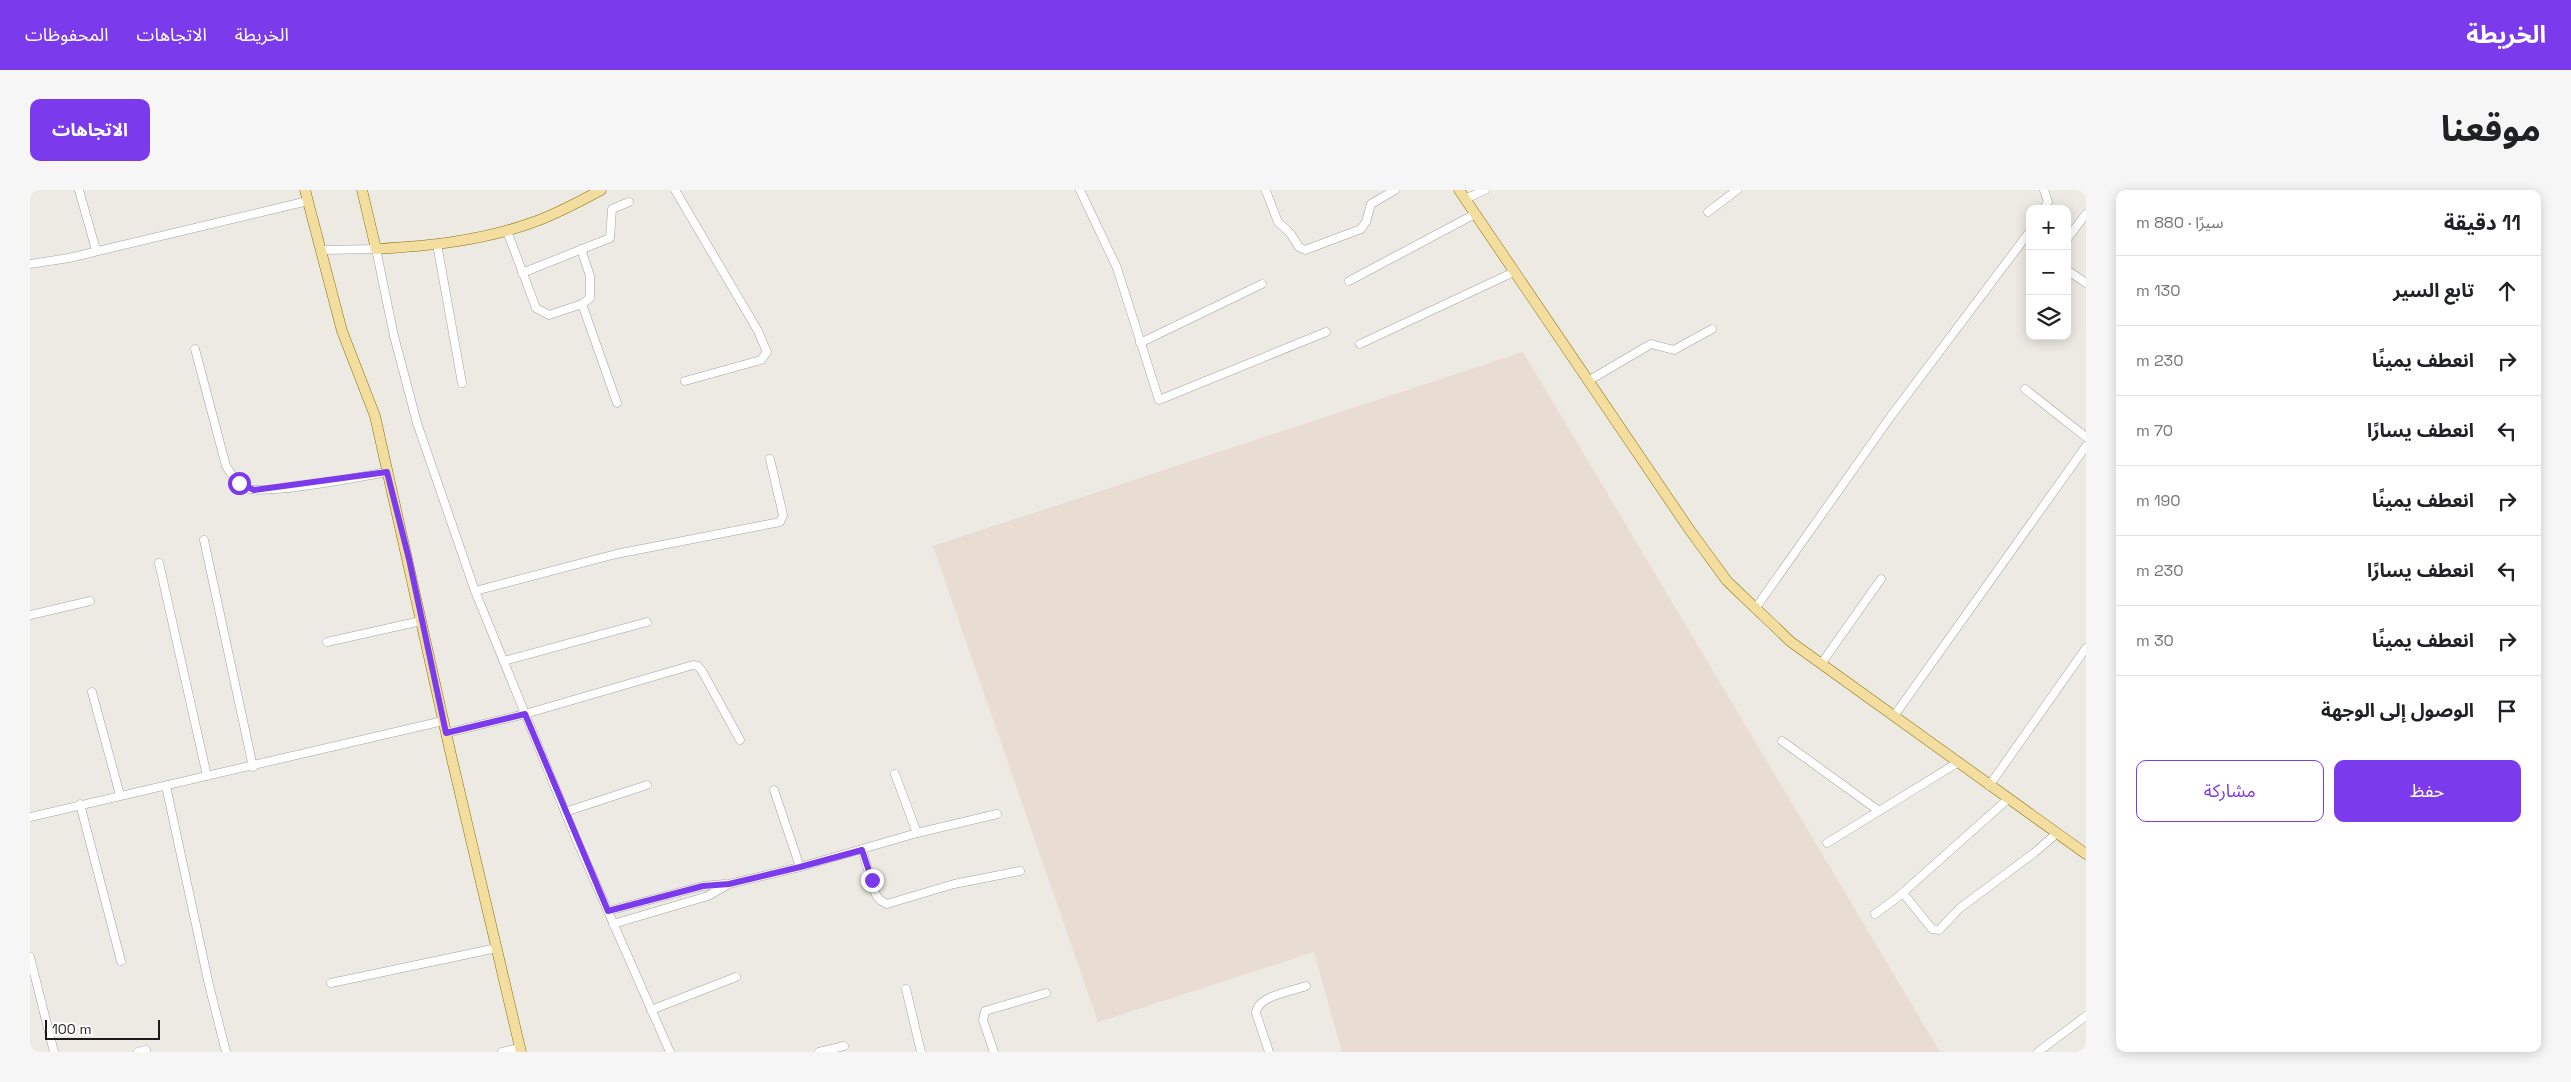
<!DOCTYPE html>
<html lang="ar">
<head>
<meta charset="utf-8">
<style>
  :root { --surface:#fff; --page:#f6f6f6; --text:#202124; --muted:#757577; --line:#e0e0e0; --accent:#7c3aed }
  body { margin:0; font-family:"Space Grotesk","Noto Sans Arabic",sans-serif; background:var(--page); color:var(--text); direction:rtl }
  .controls { position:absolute; right:15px; top:15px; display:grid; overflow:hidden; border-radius:10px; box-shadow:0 2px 12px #0003 }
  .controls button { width:45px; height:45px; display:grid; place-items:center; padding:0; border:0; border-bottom:1px solid var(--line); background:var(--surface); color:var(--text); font:25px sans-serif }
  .scale { position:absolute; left:15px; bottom:12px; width:115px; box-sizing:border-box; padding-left:5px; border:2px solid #1b1b1b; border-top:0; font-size:14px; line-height:18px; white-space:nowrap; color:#1b1b1b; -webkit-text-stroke:4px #fff; paint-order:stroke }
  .stop { position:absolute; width:15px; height:15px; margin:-11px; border:4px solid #7c3aed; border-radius:50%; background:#fff }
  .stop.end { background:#7c3aed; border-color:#fff; box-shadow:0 1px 5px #0008 }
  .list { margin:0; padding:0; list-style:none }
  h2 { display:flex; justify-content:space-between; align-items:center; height:65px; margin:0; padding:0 20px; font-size:21px }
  h2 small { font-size:16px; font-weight:400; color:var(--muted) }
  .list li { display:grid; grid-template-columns:32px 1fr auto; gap:15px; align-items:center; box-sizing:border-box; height:70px; padding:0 20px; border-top:1px solid var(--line) }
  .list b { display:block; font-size:19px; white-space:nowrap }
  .list em { font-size:16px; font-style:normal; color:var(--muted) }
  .actions { display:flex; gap:10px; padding:15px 20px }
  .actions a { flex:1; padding:11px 0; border:1px solid var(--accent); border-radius:10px; text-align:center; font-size:18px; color:var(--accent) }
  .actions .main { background:var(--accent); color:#fff }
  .icon { flex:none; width:28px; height:28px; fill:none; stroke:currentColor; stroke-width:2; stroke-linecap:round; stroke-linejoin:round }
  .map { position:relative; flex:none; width:2056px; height:862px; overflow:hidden; direction:ltr; border-radius:10px }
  header { display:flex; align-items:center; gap:30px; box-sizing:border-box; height:70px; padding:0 25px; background:var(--accent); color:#fff }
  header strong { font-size:24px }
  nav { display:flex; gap:28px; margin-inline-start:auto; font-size:18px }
  .intro { display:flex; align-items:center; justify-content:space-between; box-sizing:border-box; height:120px; padding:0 30px }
  h1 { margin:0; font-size:35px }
  .button { padding:12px 22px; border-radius:10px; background:var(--accent); color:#fff; font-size:18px; font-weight:700 }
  main { display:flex; gap:30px; padding:0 30px }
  aside { flex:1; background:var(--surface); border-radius:10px; box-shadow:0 2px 12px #0003 }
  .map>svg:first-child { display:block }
</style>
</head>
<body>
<header>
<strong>الخريطة</strong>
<nav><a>الخريطة</a><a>الاتجاهات</a><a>المحفوظات</a></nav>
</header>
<div class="intro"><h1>موقعنا</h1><a class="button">الاتجاهات</a></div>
<main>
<aside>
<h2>11 دقيقة<small>سيرًا · 880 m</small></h2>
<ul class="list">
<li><svg class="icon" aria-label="ahead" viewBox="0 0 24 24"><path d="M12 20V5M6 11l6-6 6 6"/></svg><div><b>تابع السير</b></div><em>130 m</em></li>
<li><svg class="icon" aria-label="right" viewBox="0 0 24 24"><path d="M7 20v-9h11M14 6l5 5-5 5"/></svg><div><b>انعطف يمينًا</b></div><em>230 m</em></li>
<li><svg class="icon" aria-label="left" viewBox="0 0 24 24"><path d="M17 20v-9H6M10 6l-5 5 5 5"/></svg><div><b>انعطف يسارًا</b></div><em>70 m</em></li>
<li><svg class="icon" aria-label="right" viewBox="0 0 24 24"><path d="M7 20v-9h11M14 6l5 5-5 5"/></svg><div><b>انعطف يمينًا</b></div><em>190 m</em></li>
<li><svg class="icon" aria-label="left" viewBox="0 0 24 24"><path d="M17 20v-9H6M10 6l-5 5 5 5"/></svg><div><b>انعطف يسارًا</b></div><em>230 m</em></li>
<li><svg class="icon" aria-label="right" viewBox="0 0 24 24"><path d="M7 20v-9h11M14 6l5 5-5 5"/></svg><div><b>انعطف يمينًا</b></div><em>30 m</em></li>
<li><svg class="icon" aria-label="arrive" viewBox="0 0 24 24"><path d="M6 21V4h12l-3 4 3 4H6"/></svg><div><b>الوصول إلى الوجهة</b></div></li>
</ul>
<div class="actions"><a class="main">حفظ</a><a>مشاركة</a></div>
</aside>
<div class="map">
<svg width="2056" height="862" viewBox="0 0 2056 862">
  <rect width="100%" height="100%" fill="#eceae2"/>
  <!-- military -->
  <path fill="#e9dcd2" d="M1493,162L1910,862H1312L1284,762L1068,832L903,356Z"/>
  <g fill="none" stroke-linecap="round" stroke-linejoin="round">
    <defs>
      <g id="minor">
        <path d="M49,0L66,60"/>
        <path d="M645,0L728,141L737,162L731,170L655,191"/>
        <path d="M1050,0L1087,78L1129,210L1296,142"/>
        <path d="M1236,1L1248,32L1260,43L1269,57L1275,60L1331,39L1336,32L1341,14L1365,0"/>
        <path d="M1435,9L1455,0"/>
        <path d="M2013,19L2018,12L2014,0"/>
        <path d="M1678,22L1707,0"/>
        <path d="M477,41L506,118L519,125L552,114L587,213"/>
        <path d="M2037,49L2056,24"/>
        <path d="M407,54L432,193"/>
        <path d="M551,59L560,86V108L552,114"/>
        <path d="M292,60L346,59L364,146L387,233L445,401L547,651L640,862"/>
        <path d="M0,74L39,68L278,11"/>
        <path d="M2037,80L2056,93"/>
        <path d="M492,83L580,48L582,19L599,12"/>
        <path d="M1319,91L1445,24"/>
        <path d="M1110,153L1232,94"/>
        <path d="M1330,154L1484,82"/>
        <path d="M165,159L196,276C201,284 207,294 216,298C232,306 334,286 357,282"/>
        <path d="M1558,191L1621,154L1644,160L1682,139"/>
        <path d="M1995,199L2056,247"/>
        <path d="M174,350L223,577"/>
        <path d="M129,373L177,586"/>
        <path d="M445,401L586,364L750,332L753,325L740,269"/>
        <path d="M1725,419L1861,226L2000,41"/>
        <path d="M0,425L60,411"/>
        <path d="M297,452L391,431"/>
        <path d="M474,471L617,432"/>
        <path d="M1791,474L1851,389"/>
        <path d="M62,502L90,605"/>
        <path d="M1864,526L2056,256"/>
        <path d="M416,543L495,524L663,475L668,476L672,481L710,550"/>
        <path d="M1752,551L1849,621"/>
        <path d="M865,584L887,643"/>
        <path d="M136,596L179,795L196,862"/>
        <path d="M1959,596L2056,458"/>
        <path d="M744,600L770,677"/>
        <path d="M50,614L91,771"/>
        <path d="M535,622L617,595"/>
        <path d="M0,627L413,531"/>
        <path d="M1797,653L1927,573"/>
        <path d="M832,660L846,705L850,710L857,714L924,694L990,681"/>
        <path d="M1873,703L1902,739L1909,740L1930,718L2004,663L2027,643"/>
        <path d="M578,721L673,696L695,694"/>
        <path d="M1845,724L1868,707L1978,609"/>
        <path d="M583,734L678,706L699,694L770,677L887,643L967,624"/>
        <path d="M0,767L24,862"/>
        <path d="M301,793L467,758"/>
        <path d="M876,799L891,862"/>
        <path d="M621,820L706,787"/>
        <path d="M108,862L116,860"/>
        <path d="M472,862L490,858"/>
        <path d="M789,862L814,856"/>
        <path d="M964,862L953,830L955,821L1016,803"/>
        <path d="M1239,862L1226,823C1227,806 1262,801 1276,796"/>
        <path d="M2008,862L2056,826"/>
      </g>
      <g id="major">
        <path d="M275,0L312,141L345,226L421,565L491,862"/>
        <path d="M332,0L346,59C398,56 451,51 501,33C525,25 548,12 571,0"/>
        <path d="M1429,0L1659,339L1697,391L1761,452L2056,664"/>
      </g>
    </defs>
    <!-- minor casing -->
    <use href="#minor" stroke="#a2a2a2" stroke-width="9"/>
    <!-- major casing -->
    <use href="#major" stroke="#87730c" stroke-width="11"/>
    <!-- minor -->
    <use href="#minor" stroke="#fff" stroke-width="8"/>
    <!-- major -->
    <use href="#major" stroke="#f3dea0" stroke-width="10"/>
  </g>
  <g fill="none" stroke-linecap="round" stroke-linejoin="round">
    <!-- route -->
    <path stroke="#7c3aed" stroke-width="6" d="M209,293L224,300L357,282L379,369L416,543L495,524L578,721L673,696L699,694L770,677L832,660L842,690"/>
  </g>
</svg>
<div class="controls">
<button>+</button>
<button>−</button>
<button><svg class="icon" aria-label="layers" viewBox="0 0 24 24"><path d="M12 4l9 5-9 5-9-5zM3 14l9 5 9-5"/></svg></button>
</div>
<div class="scale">100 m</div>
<div class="stop" style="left:209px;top:293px"></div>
<div class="stop end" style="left:842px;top:690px"></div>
</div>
</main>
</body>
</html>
